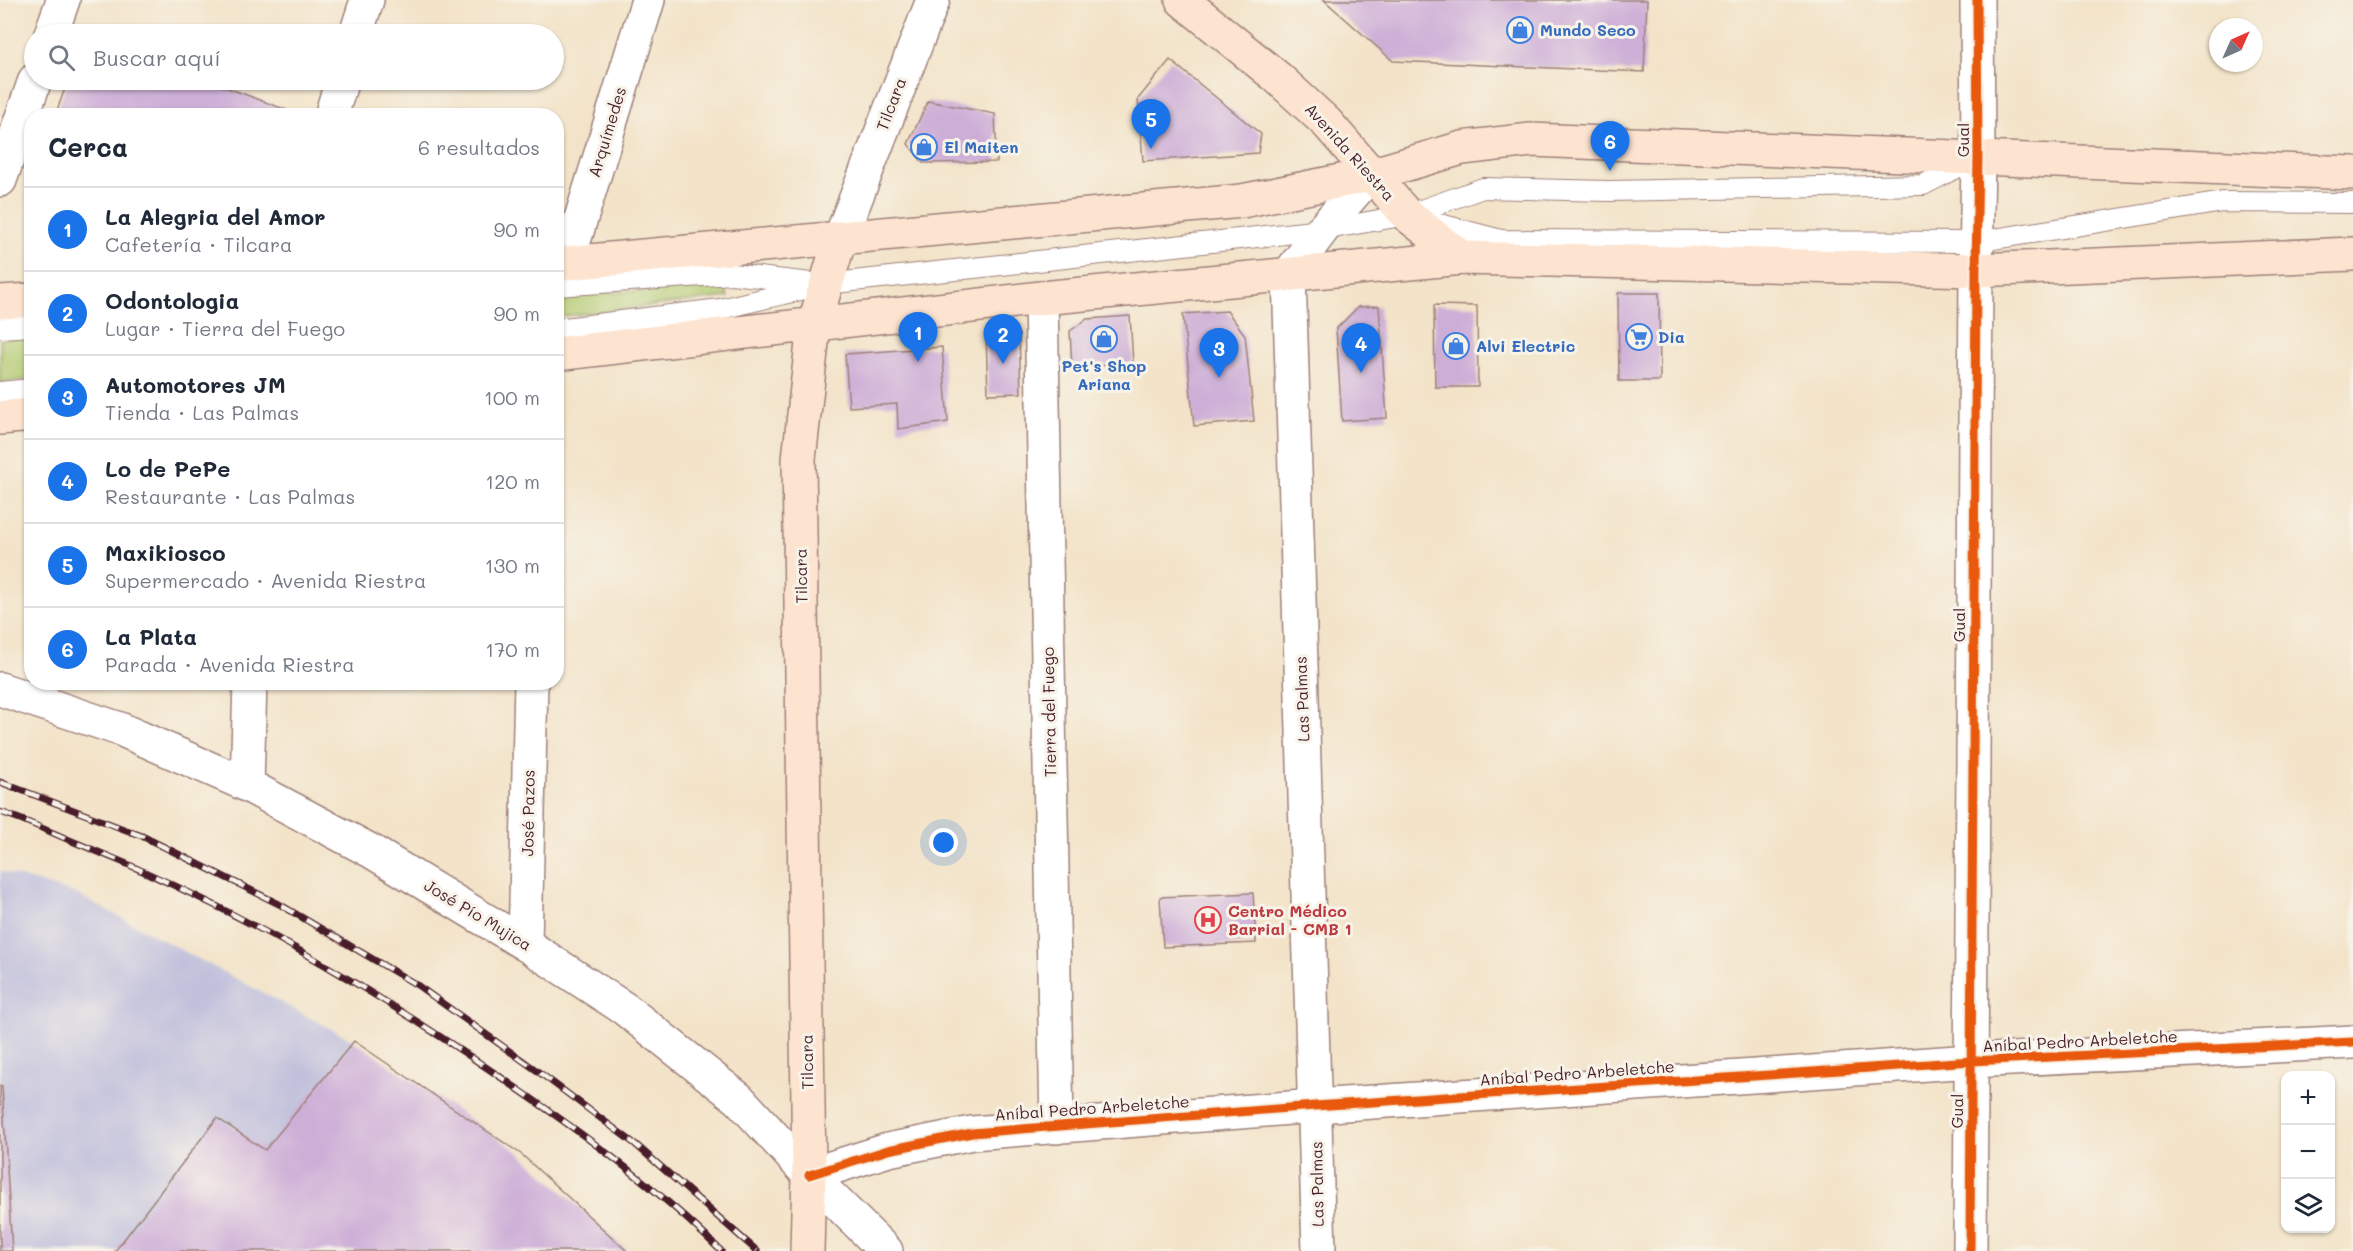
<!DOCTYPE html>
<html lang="es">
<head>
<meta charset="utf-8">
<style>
  :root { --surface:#fff; --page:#f2f2f3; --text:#1f2937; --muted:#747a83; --line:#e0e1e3; --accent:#1a73e8 }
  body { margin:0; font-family:Mali,sans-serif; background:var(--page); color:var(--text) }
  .controls { position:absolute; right:18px; bottom:18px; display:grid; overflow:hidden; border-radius:12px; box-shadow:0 2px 4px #0004 }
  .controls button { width:54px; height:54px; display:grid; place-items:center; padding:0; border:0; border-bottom:2px solid var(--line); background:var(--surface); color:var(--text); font:30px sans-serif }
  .compass { position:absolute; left:2209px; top:18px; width:54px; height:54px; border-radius:50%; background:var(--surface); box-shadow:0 2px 4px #0004; rotate:45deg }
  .you { position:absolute; left:944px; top:843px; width:21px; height:21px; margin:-15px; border:4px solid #fff; border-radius:50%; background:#1a73e8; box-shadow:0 0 0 9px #1a73e833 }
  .badge { display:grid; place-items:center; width:39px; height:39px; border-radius:50%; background:var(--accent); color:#fff; font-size:20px; font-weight:700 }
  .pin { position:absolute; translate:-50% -50px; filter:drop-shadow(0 2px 3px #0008) }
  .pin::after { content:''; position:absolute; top:32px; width:21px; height:18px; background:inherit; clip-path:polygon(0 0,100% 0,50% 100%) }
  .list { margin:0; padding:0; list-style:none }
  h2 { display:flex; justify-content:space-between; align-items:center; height:78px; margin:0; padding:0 24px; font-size:26px }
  h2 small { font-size:20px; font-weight:400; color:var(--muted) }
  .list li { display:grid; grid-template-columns:39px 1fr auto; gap:18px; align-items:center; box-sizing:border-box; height:84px; padding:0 24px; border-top:2px solid var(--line) }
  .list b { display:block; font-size:22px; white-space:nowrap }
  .list p { margin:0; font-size:20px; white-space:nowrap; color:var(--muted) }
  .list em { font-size:20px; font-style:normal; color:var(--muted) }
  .icon { flex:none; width:33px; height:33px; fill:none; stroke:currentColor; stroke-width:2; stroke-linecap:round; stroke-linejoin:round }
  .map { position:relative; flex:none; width:2353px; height:1251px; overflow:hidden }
  .search { position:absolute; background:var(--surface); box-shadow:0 2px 4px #0004; left:24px; top:24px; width:540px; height:66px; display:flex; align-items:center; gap:15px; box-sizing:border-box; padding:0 21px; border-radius:33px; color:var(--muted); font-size:22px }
  .panel { position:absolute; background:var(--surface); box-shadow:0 2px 4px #0004; left:24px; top:108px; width:540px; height:582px; border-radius:24px }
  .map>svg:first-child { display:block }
</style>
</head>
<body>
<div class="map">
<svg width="2353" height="1251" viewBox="0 0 2353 1251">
  <rect width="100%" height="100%" fill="#f7f3e8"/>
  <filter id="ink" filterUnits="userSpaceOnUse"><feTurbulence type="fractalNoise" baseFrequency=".0167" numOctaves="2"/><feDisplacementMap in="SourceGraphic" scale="12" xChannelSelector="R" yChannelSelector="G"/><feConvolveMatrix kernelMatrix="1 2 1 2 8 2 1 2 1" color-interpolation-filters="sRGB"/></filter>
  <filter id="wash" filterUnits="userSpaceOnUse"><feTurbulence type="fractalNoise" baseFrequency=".008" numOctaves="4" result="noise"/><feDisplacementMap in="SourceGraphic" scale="24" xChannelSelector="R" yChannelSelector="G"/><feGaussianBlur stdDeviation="1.35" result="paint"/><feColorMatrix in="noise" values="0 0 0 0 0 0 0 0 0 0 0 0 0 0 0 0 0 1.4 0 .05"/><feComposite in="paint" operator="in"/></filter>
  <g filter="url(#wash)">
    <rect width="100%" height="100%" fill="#f3e3c8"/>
    <!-- industrial -->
    <path fill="#c2c1dc" d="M0,871L74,893L354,1041L521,1154L627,1251H0Z"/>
    <!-- green -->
    <g fill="#b1c96e" stroke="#7e744c" stroke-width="1.5">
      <path d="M724,285L728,297L557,317V296Z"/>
      <path d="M31,337V379L0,383V339Z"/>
    </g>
    <g id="blocks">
      <!-- building -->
      <g fill="#cdaed7">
        <path d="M1324,0H1647L1644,72L1393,61Z"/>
        <path d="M1170,60L1261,134L1258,153L1143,161L1138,99Z"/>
        <path d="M68,80H206L287,110L283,116H55Z"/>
        <path d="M928,101L995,114L997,162L923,163L908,144Z"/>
        <path d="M1618,293H1659L1660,381H1619Z"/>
        <path d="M1434,305L1477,306L1478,387H1435Z"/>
        <path d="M1379,306L1387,418L1342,421L1336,329L1358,307Z"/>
        <path d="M1227,311L1245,335L1254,421L1194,426L1183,314Z"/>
        <path d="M1130,316L1133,363L1072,368L1070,331L1087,319Z"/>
        <path d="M1019,334L1021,393L988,394L986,335Z"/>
        <path d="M942,347L948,422L898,429L897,404L849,407L845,354Z"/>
        <path d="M1253,893L1256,943L1163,947L1160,897Z"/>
        <path d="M354,1041L521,1154L627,1251H115L217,1118L265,1150Z"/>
        <path d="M0,1086H2L12,1251H0Z"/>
      </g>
    </g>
  </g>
  <g filter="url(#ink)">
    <use href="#blocks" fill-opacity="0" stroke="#9e817a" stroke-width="1.5"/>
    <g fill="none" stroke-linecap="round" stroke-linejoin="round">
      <defs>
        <g id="lane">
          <path d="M1424,220L1501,240L1976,242L2223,202L2353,203"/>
          <path d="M556,286L732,274L811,283"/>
          <path d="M0,328L32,326"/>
          <path d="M556,329L720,309L826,284L1322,230L1407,215L1483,188L1609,191L1923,185L1970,161"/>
          <path d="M0,392L32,389"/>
        </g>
        <g id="street">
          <path d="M51,34L63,0"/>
          <path d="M356,34L367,0"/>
          <path d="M331,116L342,80"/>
          <path d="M0,180L35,80"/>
          <path d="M840,239L933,0"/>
          <path d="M567,264L648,0"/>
          <path d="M1041,298L1057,1127"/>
          <path d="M0,689L120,729L247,785L371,851L525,944L625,1009L739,1099L809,1175L886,1251"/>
          <path d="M247,785L250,682"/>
          <path d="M525,944L531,682"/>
          <path d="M809,1175L888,1150L972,1133L1315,1106L1972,1061L2353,1042"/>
          <path d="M1319,1251L1289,274L1322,230L1370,175"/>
          <path d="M1970,1251L1976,270L1978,157L1977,0"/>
        </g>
        <g id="secondary">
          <path d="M1182,0L1278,78L1327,123L1407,215L1462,258"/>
          <path d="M556,264L1242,201L1370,175L1462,148L1531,140L2353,173"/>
          <path d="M0,302L32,300"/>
          <path d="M556,354L1041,298L1462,258L1976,270L2353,254"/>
          <path d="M0,418L32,415"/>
          <path d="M807,1251L809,1175L799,459L814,325L840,239"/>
        </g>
      </defs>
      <!-- lane casing -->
      <use href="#lane" stroke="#9e817a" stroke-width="22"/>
      <!-- street casing -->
      <use href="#street" stroke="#9e817a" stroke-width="36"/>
      <!-- secondary casing -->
      <use href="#secondary" stroke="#9e817a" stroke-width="36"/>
      <!-- lane -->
      <use href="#lane" stroke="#fff" stroke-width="20"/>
      <!-- street -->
      <use href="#street" stroke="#fff" stroke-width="33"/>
      <!-- secondary -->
      <use href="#secondary" stroke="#fde4d0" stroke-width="33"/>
      <defs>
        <g id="rail">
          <path d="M0,782L142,836L279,904L417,985L536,1070L635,1144L757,1251"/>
          <path d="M0,812C29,821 56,835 84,846C231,905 366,985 496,1074C575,1128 654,1184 721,1251"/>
        </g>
      </defs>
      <!-- rail casing -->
      <use href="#rail" stroke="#4a1f2b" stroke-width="7"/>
      <!-- rail -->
      <use href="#rail" stroke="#f7f3e8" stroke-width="4.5" stroke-dasharray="14" stroke-linecap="butt"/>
      <defs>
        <g id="cycleway">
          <path d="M809,1175L888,1150L972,1133L1315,1106L1972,1061L2353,1042"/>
          <path d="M1970,1251L1976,270L1978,157L1977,0"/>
        </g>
      </defs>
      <!-- cycleway casing -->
      <use href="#cycleway" stroke="#f7f3e8" stroke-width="13"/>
      <!-- cycleway -->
      <use href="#cycleway" stroke="#e8590c" stroke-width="9"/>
    </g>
  </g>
  <!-- icons -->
  <defs>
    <symbol id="shop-ring" viewBox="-11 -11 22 22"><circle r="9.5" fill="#f7f3e8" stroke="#3f7fe0" stroke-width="1.5"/><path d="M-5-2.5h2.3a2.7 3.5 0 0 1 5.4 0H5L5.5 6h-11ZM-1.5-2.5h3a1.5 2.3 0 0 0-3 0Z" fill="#3f7fe0"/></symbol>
    <symbol id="supermarket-ring" viewBox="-11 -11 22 22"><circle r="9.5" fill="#f7f3e8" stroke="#3f7fe0" stroke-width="1.5"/><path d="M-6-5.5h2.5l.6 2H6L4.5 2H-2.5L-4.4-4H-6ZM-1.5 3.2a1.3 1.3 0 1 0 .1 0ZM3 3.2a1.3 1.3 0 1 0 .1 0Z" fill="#3f7fe0"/></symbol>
    <symbol id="hospital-ring" viewBox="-11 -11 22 22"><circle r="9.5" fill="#f7f3e8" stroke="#e0444e" stroke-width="1.5"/><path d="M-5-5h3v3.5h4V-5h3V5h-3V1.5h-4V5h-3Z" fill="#e0444e"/></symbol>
  </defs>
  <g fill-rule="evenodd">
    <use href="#shop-ring" x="1505" y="15" width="30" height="30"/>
    <use href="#shop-ring" x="909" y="132" width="30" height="30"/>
    <use href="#supermarket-ring" x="1624" y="322" width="30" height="30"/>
    <use href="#shop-ring" x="1089" y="324" width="30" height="30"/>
    <use href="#shop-ring" x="1441" y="331" width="30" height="30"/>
    <use href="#hospital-ring" x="1193" y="905" width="30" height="30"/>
  </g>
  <g text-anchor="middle" stroke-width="6" stroke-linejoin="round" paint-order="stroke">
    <!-- shop labels -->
    <g font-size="16" font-weight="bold" fill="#366cbe" stroke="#f7f3e8" text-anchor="start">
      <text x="1540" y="36">Mundo Seco</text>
      <text x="944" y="153">El Maiten</text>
      <text x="1658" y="343">Dia</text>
      <text x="1476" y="352">Alvi Electric</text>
      <text x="1104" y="372" text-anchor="middle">Pet's Shop<tspan x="1104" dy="18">Ariana</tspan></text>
    </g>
    <!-- street labels -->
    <g font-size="16" fill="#4a1f2b" stroke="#f7f3e8">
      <text transform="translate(891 104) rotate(-69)" y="6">Tilcara</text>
      <text transform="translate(607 132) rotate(-73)" y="6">Arquímedes</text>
      <text transform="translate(1963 140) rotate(-90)" y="6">Gual</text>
      <text transform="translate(1350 152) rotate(48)" y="6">Avenida Riestra</text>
      <text transform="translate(801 576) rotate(-91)" y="6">Tilcara</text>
      <text transform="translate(1959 625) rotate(-90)" y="6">Gual</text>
      <text transform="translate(1302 699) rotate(-92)" y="6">Las Palmas</text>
      <text transform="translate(1049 712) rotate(-91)" y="6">Tierra del Fuego</text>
      <text transform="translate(528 813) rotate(-89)" y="6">José Pazos</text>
      <text transform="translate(478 915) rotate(31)" y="6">José Pío Mujica</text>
      <text transform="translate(2080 1041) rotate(-3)" y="6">Aníbal Pedro Arbeletche</text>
      <text transform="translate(807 1062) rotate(-91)" y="6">Tilcara</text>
      <text transform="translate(1577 1073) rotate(-4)" y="6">Aníbal Pedro Arbeletche</text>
      <text transform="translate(1092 1108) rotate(-4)" y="6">Aníbal Pedro Arbeletche</text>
      <text transform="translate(1957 1111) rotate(-89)" y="6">Gual</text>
      <text transform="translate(1317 1184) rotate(-91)" y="6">Las Palmas</text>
    </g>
    <!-- health labels -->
    <g font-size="16" font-weight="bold" fill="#be3a42" stroke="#f7f3e8" text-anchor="start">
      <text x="1228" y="917">Centro Médico<tspan x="1228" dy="18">Barrial - CMB 1</tspan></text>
    </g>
  </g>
</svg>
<div class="controls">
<button>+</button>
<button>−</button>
<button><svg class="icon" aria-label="layers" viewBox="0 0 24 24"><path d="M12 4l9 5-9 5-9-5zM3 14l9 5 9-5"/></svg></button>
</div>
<svg class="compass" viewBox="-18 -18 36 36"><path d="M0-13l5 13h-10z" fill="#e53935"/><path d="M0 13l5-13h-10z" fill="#747a83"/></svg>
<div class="you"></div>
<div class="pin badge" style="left:918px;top:362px">1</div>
<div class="pin badge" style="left:1003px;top:364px">2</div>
<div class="pin badge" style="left:1219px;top:378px">3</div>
<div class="pin badge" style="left:1361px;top:373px">4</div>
<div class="pin badge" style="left:1151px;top:149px">5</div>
<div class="pin badge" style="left:1610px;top:171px">6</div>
<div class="search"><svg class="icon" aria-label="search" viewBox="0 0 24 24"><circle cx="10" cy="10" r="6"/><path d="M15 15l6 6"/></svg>Buscar aquí</div>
<section class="panel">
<h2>Cerca<small>6 resultados</small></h2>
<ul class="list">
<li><span class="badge">1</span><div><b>La Alegria del Amor</b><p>Cafetería · Tilcara</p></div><em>90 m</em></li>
<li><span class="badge">2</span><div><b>Odontologia</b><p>Lugar · Tierra del Fuego</p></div><em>90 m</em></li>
<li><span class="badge">3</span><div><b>Automotores JM</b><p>Tienda · Las Palmas</p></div><em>100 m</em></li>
<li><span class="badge">4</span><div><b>Lo de PePe</b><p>Restaurante · Las Palmas</p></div><em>120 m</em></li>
<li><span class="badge">5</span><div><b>Maxikiosco</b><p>Supermercado · Avenida Riestra</p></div><em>130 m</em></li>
<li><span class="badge">6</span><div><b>La Plata</b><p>Parada · Avenida Riestra</p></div><em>170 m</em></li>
</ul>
</section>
</div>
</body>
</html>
